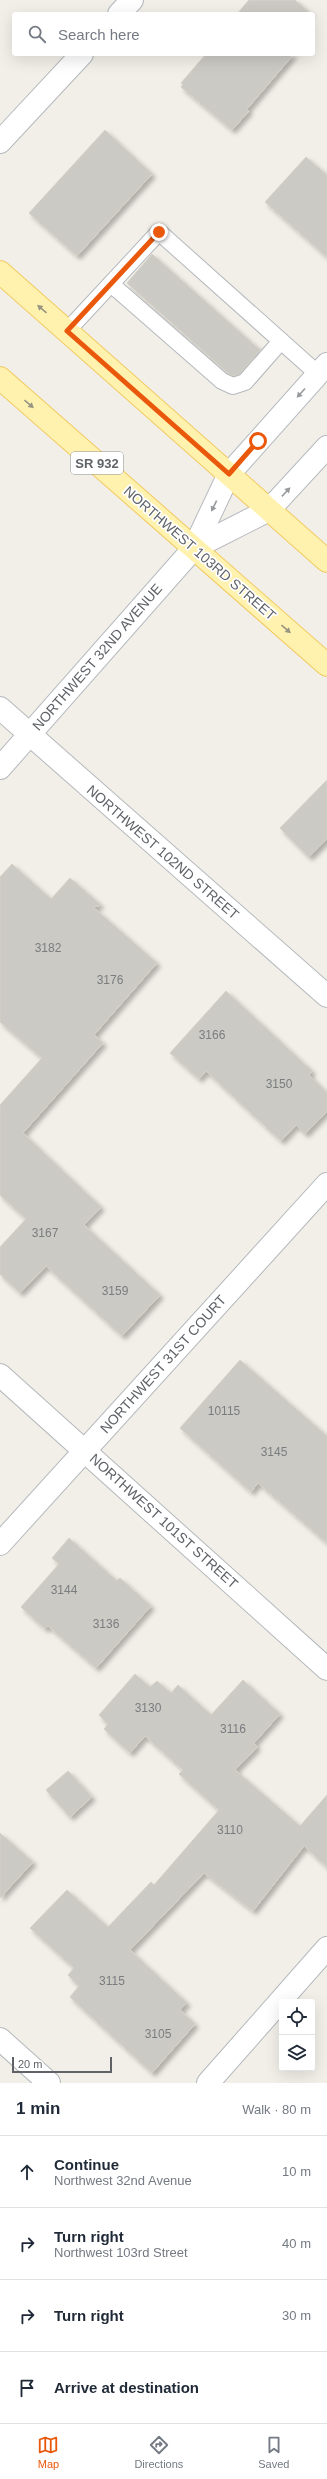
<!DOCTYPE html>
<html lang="en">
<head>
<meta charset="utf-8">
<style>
  :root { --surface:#fff; --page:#f6f6f7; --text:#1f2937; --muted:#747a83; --line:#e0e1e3; --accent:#ea580c }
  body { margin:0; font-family:Arial,sans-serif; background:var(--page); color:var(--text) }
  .controls { position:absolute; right:12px; bottom:12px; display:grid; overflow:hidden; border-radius:4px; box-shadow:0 4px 16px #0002 }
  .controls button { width:36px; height:36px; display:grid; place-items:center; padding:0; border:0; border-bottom:1px solid var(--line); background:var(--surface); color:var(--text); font:20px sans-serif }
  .scale { position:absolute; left:12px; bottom:10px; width:100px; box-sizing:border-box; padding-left:4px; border:2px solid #5f6368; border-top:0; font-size:11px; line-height:14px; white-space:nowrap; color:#5f6368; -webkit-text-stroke:3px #fff; paint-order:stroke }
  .stop { position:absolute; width:12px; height:12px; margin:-9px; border:3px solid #ea580c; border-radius:50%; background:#fff }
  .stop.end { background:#ea580c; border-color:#fff; box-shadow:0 1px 4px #0008 }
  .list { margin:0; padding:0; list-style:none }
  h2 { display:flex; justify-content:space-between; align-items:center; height:52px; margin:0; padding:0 16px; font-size:17px }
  h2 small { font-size:13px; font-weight:400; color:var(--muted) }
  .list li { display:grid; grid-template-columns:26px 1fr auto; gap:12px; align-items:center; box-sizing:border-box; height:72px; padding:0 16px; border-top:1px solid var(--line) }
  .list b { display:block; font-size:15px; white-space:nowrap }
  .list p { margin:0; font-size:13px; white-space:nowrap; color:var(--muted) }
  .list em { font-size:13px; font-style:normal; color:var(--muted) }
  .icon { flex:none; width:22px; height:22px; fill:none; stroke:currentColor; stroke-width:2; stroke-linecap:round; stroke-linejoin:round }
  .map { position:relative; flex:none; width:327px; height:2083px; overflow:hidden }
  .search { position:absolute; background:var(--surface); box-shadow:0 4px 16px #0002; left:12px; right:12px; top:12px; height:44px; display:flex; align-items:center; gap:10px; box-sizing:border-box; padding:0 14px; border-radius:4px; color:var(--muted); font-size:15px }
  .sheet { height:340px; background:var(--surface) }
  nav { display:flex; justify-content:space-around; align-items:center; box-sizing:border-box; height:56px; border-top:1px solid var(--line); background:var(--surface); font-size:11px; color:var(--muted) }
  nav a { display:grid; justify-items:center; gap:2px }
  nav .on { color:var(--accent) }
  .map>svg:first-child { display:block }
</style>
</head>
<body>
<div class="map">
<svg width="327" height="2083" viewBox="0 0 327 2083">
  <defs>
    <filter id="shadow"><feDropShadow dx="3.5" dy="3.5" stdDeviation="2" flood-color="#0004"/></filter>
  </defs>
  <rect width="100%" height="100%" fill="#f1efe8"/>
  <!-- building -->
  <g fill="#cccac5" stroke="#d6d1c6" filter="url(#shadow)">
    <path d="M249,0H295L311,14H237Z"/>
    <path d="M206,54H294L247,109L249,111L232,130L181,87L183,84L181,83Z"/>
    <path d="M105,130L152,174L77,256L29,213Z"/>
    <path d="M306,157L327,175V257L265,202Z"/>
    <path d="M152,254L260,350L240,374L234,376L229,374L127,283Z"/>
    <path d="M327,780V839L309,857L280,828Z"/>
    <path d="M12,864L51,899L70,878L101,905L93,907L157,963L94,1035L103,1043L23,1133L101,1207L84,1225L160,1295L122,1336L46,1266L20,1293L0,1274V1247L26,1219L0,1195V1105L42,1058L0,1022V877Z"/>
    <path d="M226,991L312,1071L309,1075L327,1093V1111L305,1134L296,1125L281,1141L206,1071L199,1079L170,1053Z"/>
    <path d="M240,1360L327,1436V1543L258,1483L251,1492L180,1428Z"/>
    <path d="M69,1538L117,1581L120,1578L151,1606L96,1668L55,1632L48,1626L45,1629L21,1607L59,1564L52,1558Z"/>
    <path d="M135,1674L150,1687L157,1681L171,1693L178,1685L211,1715L243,1680L280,1714L254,1743L257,1747L235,1770L300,1826L327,1795V1867L304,1846L253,1911L204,1873L130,1950L187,2003L180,2010L195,2024L152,2073L70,1997L79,1986L68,1975L74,1968L30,1928L67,1890L108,1927L151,1882L154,1885L219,1810L179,1774L183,1770L145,1736L130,1753L104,1729L108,1724L99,1715Z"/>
    <path d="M68,1771L92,1797L70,1817L46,1790Z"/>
    <path d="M0,1833L33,1862L0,1898Z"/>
  </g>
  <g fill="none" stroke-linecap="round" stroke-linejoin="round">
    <defs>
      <g id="lane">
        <path d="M111,284L222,381L233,386L245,382L281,341"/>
        <path d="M67,331L159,232L318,374"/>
      </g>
      <g id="street">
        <path d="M119,14L132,0"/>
        <path d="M0,142L82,54"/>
        <path d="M0,708L327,996"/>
        <path d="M0,1375L327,1669"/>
        <path d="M0,1544L327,1184"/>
        <path d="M0,2039L49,2083"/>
        <path d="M208,2083L327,1948"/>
      </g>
      <g id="secondary">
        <path d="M194,548L269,510L327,447"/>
        <path d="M0,768L194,548L229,474L327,364"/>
      </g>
      <g id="primary">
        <path d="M0,272L327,561"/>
        <path d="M0,378L327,665"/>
      </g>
    </defs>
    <!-- lane casing -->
    <use href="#lane" stroke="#b5b8bc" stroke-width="18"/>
    <!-- street casing -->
    <use href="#street" stroke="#b5b8bc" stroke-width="24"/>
    <!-- secondary casing -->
    <use href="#secondary" stroke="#b6babf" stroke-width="24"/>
    <!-- primary casing -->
    <use href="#primary" stroke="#f2c960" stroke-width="24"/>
    <!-- lane -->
    <use href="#lane" stroke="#fff" stroke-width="16"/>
    <!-- street -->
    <use href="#street" stroke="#fff" stroke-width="22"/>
    <!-- secondary -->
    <use href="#secondary" stroke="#fff" stroke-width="22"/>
    <!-- primary -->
    <use href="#primary" stroke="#fff2af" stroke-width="22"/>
  </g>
  <!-- one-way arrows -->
  <defs><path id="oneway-solid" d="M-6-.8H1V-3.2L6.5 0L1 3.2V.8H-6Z"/></defs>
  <g fill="#979581">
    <use href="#oneway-solid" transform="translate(42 309) rotate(-139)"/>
    <use href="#oneway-solid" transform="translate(29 404) rotate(41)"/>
    <use href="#oneway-solid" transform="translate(286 629) rotate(41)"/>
  </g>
  <g fill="#979a9d">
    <use href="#oneway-solid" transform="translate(301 393) rotate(132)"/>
    <use href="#oneway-solid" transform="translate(286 492) rotate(-47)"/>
    <use href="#oneway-solid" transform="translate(214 506) rotate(116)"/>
  </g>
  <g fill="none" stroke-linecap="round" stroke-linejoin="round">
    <!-- route -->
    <path stroke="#ea580c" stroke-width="5" d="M159,232L67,331L229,474L258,441"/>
  </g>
  <g text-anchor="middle" stroke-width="3.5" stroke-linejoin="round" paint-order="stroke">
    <!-- number labels -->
    <g font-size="12" fill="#7a7d7f">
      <text x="48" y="952">3182</text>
      <text x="110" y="984">3176</text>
      <text x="212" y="1039">3166</text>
      <text x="279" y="1088">3150</text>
      <text x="45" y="1237">3167</text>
      <text x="115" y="1295">3159</text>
      <text x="224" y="1415">10115</text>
      <text x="274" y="1456">3145</text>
      <text x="64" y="1594">3144</text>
      <text x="106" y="1628">3136</text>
      <text x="148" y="1712">3130</text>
      <text x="233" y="1733">3116</text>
      <text x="230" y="1834">3110</text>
      <text x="112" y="1985">3115</text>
      <text x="158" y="2038">3105</text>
    </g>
    <!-- shield labels -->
    <rect fill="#fff" stroke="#8f9295" stroke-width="1" x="71" y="452" width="52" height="22" rx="3"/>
    <g font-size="13" font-weight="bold" fill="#5f6368">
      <text x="97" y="468">SR 932</text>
    </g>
    <!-- street labels -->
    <g font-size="14" fill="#5f6368" stroke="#fff">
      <text transform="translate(200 553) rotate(41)" y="5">NORTHWEST 103RD STREET</text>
      <text transform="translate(97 657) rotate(-49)" y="5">NORTHWEST 32ND AVENUE</text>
      <text transform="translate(163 852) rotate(41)" y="5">NORTHWEST 102ND STREET</text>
      <text transform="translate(163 1364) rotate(-48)" y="5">NORTHWEST 31ST COURT</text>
      <text transform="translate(164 1521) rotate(42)" y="5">NORTHWEST 101ST STREET</text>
    </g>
  </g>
</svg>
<div class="controls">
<button><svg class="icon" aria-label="locate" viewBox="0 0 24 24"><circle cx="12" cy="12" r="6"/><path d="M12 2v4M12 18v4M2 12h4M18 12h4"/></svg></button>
<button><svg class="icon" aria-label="layers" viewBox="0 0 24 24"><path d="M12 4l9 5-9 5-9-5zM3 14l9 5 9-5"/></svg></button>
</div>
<div class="scale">20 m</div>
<div class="stop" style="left:258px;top:441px"></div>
<div class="stop end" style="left:159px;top:232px"></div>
<div class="search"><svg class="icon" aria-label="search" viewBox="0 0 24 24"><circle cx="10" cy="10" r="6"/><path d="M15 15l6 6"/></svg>Search here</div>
</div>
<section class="sheet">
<h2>1 min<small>Walk · 80 m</small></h2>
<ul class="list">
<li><svg class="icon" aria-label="ahead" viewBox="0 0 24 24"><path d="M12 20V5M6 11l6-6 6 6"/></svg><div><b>Continue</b><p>Northwest 32nd Avenue</p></div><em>10 m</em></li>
<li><svg class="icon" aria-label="right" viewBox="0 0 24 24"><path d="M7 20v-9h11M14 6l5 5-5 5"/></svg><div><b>Turn right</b><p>Northwest 103rd Street</p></div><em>40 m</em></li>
<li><svg class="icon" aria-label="right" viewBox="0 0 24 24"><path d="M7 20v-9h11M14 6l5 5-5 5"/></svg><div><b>Turn right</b></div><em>30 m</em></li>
<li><svg class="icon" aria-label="arrive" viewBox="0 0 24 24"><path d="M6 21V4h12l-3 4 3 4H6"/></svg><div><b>Arrive at destination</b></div></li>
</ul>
</section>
<nav>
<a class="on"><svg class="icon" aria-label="map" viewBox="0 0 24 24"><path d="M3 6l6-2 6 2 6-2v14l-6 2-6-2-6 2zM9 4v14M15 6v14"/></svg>Map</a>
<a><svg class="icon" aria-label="directions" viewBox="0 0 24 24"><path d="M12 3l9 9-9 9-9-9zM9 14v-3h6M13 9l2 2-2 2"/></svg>Directions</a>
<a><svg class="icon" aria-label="saved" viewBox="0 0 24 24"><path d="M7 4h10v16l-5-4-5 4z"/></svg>Saved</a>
</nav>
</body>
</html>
